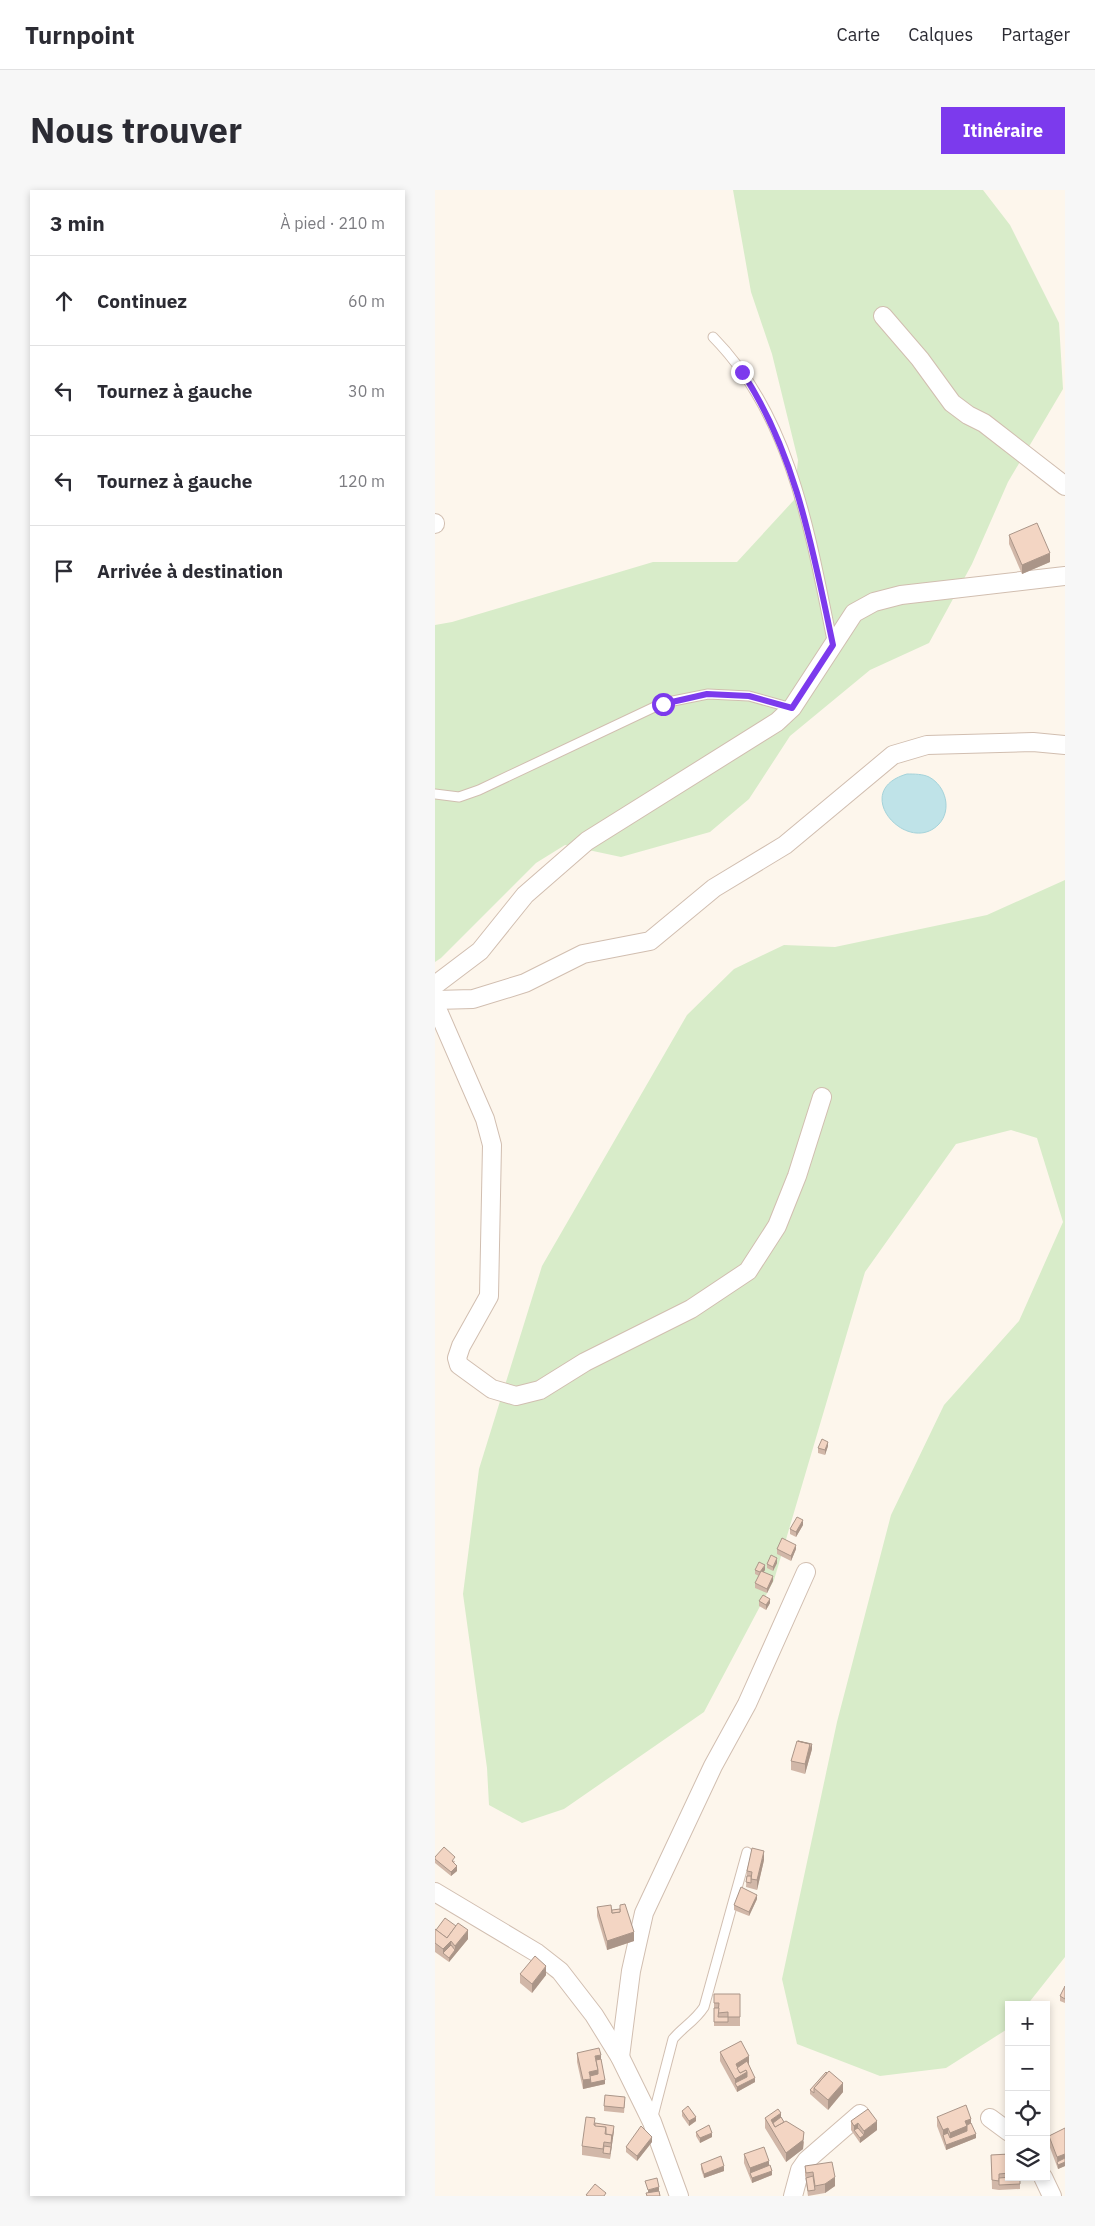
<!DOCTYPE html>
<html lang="fr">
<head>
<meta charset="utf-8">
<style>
  :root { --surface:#fff; --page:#f7f7f7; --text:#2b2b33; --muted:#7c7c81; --line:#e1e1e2; --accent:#7c3aed }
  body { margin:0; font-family:"IBM Plex Sans",sans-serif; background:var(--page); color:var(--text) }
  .controls { position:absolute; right:15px; bottom:15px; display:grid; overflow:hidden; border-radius:0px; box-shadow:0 2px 8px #0003 }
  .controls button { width:45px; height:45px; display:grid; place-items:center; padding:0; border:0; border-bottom:1px solid var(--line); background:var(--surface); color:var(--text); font:25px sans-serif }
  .stop { position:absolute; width:15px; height:15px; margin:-11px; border:4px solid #7c3aed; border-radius:50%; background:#fff }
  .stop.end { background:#7c3aed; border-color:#fff; box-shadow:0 1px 5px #0008 }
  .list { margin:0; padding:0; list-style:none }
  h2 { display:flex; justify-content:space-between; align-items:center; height:65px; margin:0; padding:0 20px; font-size:21px }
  h2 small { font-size:16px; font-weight:400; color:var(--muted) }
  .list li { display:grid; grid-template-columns:32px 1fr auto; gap:15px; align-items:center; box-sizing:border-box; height:90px; padding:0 20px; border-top:1px solid var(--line) }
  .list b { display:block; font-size:19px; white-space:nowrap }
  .list em { font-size:16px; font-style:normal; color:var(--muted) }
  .icon { flex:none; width:28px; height:28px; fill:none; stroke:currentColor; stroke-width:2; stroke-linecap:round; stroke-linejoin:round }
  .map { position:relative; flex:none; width:630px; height:2006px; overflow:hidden; border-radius:0px }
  header { display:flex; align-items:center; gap:30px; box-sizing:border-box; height:70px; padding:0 25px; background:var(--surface); border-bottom:1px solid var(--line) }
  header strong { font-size:24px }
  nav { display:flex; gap:28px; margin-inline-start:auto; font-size:18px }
  .intro { display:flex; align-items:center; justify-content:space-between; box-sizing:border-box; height:120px; padding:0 30px }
  h1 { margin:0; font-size:35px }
  .button { padding:12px 22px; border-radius:0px; background:var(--accent); color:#fff; font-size:18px; font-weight:700 }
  main { display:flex; gap:30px; padding:0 30px }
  aside { flex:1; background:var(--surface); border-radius:0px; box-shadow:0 2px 8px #0003 }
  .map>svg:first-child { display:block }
</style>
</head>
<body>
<header>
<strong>Turnpoint</strong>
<nav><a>Carte</a><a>Calques</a><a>Partager</a></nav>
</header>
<div class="intro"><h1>Nous trouver</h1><a class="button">Itinéraire</a></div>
<main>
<aside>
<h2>3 min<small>À pied · 210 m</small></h2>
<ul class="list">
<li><svg class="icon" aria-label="ahead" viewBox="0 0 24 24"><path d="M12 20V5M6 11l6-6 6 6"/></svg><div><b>Continuez</b></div><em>60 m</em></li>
<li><svg class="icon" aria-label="left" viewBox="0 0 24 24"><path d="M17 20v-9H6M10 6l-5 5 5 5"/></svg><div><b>Tournez à gauche</b></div><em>30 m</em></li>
<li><svg class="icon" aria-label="left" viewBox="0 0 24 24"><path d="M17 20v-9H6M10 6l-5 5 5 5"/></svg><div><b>Tournez à gauche</b></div><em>120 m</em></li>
<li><svg class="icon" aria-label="arrive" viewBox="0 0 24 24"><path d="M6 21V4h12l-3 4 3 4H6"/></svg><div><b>Arrivée à destination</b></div></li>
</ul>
</aside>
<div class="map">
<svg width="630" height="2006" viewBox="0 0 630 2006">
  <rect width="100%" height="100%" fill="#fdf6ec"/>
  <!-- green -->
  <g fill="#d8ecc9">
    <path d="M298,0H548L575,35L624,133L628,199L573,292L537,374L494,453L435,480L355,546L314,609L275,642L186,667L130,655L101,673L6,768L0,772V435L17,432L218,372H302L359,310L363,270L337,164L316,102Z"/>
    <path d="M630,690V1767L592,1815H574V1838L511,1878L445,1886L362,1854L347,1789L402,1532L456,1325L509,1215L584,1131L628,1032L602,948L576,940L521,954L430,1082L339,1390L269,1522L129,1619L87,1633L54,1615L52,1578L28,1404L44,1279L107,1076L252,825L299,779L349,755L400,757L552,725Z"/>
  </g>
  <!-- water -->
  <path fill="#bfe3e8" stroke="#a5d3da" d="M472,584C479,584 488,584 494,587C511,596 517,620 504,634C473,667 413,601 472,584Z"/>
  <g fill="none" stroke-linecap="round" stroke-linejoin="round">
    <defs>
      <g id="lane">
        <path d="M278,147C358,228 376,348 398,455"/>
        <path d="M0,604L24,607L44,600L228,513L273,504L314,506L357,518"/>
        <path d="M217,1930L238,1849C248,1837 260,1831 269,1817L312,1662"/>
      </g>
      <g id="street">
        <path d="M448,126L485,169L517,213L533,225L549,233L630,296"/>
        <path d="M0,334V333"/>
        <path d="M0,795L45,761L90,705L152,651L342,532L357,518L419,423L439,412L466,405L630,386"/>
        <path d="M0,810L38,809L90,793L148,764L215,751L279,698L350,655L458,565L492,555L598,552L630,555"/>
        <path d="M0,814L50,929L57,955L54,1106L26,1156L22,1168L24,1175L57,1199L81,1206L105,1200L150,1172L256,1119L313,1081L342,1036L362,986L387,907"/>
        <path d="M0,1702L102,1763L125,1781L159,1825L185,1867L217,1932L244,2006"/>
        <path d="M185,1867L196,1781L209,1723L278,1576L312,1514L371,1382"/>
        <path d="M555,1928L574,1942"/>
        <path d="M608,1987L617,2006"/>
        <path d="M358,2006L365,1980L372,1970L425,1924"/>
      </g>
    </defs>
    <!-- lane casing -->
    <use href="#lane" stroke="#d1beb0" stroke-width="11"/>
    <!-- street casing -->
    <use href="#street" stroke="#d1beb0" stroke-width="20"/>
    <!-- lane -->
    <use href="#lane" stroke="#fff" stroke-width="9"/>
    <!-- street -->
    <use href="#street" stroke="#fff" stroke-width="18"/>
  </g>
  <!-- wall -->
  <g fill="#d1b7a8">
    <path d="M574,345L615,372L587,384L574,354Z"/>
    <path d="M393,1256L390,1265L383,1263V1258Z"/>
    <path d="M368,1335L361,1347L355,1344V1339Z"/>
    <path d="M342,1359H361L356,1371L342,1364Z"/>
    <path d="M342,1373L338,1381L332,1378V1374Z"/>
    <path d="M320,1380H330L328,1382L338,1391L332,1403L320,1398V1393L324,1386L320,1384Z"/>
    <path d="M324,1411L335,1413L331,1420L324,1416Z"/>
    <path d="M377,1559L370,1584L356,1580V1571Z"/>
    <path d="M0,1667L20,1671L19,1673L22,1681L16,1686L0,1673Z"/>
    <path d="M329,1670L322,1700L311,1697L312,1681Z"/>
    <path d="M322,1709L314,1726L299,1720V1715Z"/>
    <path d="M162,1717L177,1720L199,1751L172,1760L162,1726Z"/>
    <path d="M0,1739L33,1749L14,1772L0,1762Z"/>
    <path d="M85,1784L111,1785L97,1803L85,1793Z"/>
    <path d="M630,1796V1813L625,1811V1806Z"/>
    <rect x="279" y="1804" width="26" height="32"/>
    <path d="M285,1862L314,1875L320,1892L302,1902L285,1871Z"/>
    <path d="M142,1863L166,1869L170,1894L148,1899L142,1872Z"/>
    <path d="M391,1882L408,1902L393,1920L375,1904V1900Z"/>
    <path d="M190,1911L189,1923L169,1921V1916Z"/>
    <path d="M247,1921L261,1931L254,1936L247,1926Z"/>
    <path d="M346,1927L349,1932L369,1952L368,1959L351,1972L330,1938V1928Z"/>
    <path d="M502,1927L536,1929V1933L541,1948L511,1960L502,1936Z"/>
    <path d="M416,1931L442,1940L425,1953L416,1940Z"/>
    <path d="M160,1933L179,1940L175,1969L147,1965V1956Z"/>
    <path d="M630,1938V1976L623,1979L614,1955V1946Z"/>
    <path d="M261,1942L277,1947L265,1953L261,1946Z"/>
    <path d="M217,1952L202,1971L191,1962V1957Z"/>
    <path d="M309,1964L334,1975L337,1985L317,1993L309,1973Z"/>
    <path d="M574,1964V1987H585V1999L564,2000L557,1999L556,1965Z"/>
    <path d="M266,1974L289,1981L269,1988L266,1979Z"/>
    <path d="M370,1976L400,1996L390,2003L373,2006L370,1985Z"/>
  </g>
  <!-- shaded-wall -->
  <g fill="#aa9588">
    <path d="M615,363V372L587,384V375Z"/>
    <path d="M393,1252V1256L390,1265V1260Z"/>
    <path d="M368,1330V1335L361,1347V1342Z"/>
    <path d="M361,1355V1359L356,1371V1366Z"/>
    <path d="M342,1368V1373L338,1381V1377Z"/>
    <path d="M330,1375V1380L325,1387V1382Z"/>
    <path d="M338,1386V1391L332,1403V1399Z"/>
    <path d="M335,1409V1413L331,1420V1415Z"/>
    <path d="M375,1554H377V1559L370,1584V1574Z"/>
    <path d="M329,1661V1670L322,1700V1690Z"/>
    <path d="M22,1676V1681L16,1686V1682Z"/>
    <path d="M322,1705V1709L314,1726V1722Z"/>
    <path d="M33,1740V1749L14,1772V1768L20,1760V1756Z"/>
    <path d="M23,1742L16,1752V1760L8,1763V1768V1759Z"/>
    <path d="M199,1742V1751L172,1760V1751Z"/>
    <path d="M111,1776V1785L97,1803V1794Z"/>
    <path d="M166,1865V1874L161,1875L160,1866Z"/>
    <path d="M314,1866V1875L301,1879V1874Z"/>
    <path d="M163,1880L170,1890V1894L148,1899V1890L154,1882Z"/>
    <path d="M312,1882V1892L300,1893V1889Z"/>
    <path d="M320,1888V1892L302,1902V1897Z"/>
    <path d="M408,1893V1902L393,1920V1910Z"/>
    <path d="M346,1923V1932L338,1937L336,1930Z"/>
    <path d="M261,1927V1931L254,1936V1931Z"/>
    <path d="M536,1929V1938L515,1953V1943L530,1931Z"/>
    <path d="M442,1931V1940L425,1953V1948L429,1945V1941Z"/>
    <path d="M423,1933V1943L419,1940V1936Z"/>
    <path d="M179,1936V1940L175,1969L176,1953Z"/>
    <path d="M513,1938V1947L508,1945V1949V1940Z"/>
    <path d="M369,1942L368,1959L351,1972V1963Z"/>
    <path d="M277,1943V1947L265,1953V1948Z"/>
    <path d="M541,1944V1948L511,1960V1955Z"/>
    <path d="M217,1947V1952L202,1971V1966Z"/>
    <path d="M630,1964V1976L623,1979L622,1967Z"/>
    <path d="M334,1971V1980L315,1983V1988V1978Z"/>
    <path d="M289,1976V1981L269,1988V1984Z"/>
    <path d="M337,1981V1985L317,1993V1988Z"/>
    <path d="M400,1987V1996L390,2003V1994Z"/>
    <path d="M224,1997V2002L213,2005V2000Z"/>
  </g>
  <!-- building -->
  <g fill="#f3d5c3" stroke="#aa9588">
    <path d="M602,333L615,363L587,375L574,345Z"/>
    <path d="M387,1249L393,1252L390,1260L383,1258Z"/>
    <path d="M362,1327L368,1330L361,1342L355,1339Z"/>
    <path d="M347,1348L361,1355L356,1366L342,1359Z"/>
    <path d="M336,1365L342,1368L338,1377L332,1374Z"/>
    <path d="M324,1372L330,1375L325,1382L320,1380Z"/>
    <path d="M326,1381L338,1386L332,1399L320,1393Z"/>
    <path d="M328,1405L335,1409L331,1415L324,1411Z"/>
    <path d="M362,1551L375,1554L370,1574L356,1571Z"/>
    <path d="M363,1551L377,1554L375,1559V1554Z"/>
    <path d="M9,1657L20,1667L17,1671L22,1676L16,1682L0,1669V1667Z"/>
    <path d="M317,1658L329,1661L322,1690L316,1689L317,1682L312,1681Z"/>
    <path d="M312,1686H316V1693L311,1692Z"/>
    <path d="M306,1697L322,1705L314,1722L299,1715Z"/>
    <path d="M190,1714L199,1742L172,1751L162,1717L176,1715L177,1723L185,1722V1715Z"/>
    <path d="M185,1719V1722L177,1723V1720Z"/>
    <path d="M10,1728L21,1736L12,1748L1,1740Z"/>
    <path d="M23,1733L33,1740L20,1756L16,1751L8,1759L0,1753V1739L12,1748Z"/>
    <path d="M16,1755L20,1760L14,1768L8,1763Z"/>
    <path d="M100,1766L111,1776L97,1794L85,1784Z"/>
    <path d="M630,1796V1809L625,1806Z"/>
    <path d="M279,1804H305V1827H293V1822L283,1823L284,1813H279Z"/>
    <path d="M279,1818H284L283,1827H293V1832H279Z"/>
    <path d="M306,1851L314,1866L301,1874L305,1883L311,1880L312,1882L300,1889L285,1862Z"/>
    <path d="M164,1858L166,1865L160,1866L163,1880L154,1882L156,1889L148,1890L142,1863Z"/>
    <path d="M166,1869L170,1890L156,1893L155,1886L163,1884V1880L161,1870Z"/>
    <path d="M312,1871L320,1888L302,1897L300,1893L312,1887V1882L311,1880L305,1883L302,1878Z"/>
    <path d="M394,1881L408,1893L393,1910L379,1898Z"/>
    <path d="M391,1882L392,1883L379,1898V1903L375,1900Z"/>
    <path d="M170,1905L190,1907L189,1918L169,1916Z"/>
    <path d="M531,1915L536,1929L530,1931L532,1936L515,1943L513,1938L508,1940L502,1927Z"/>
    <path d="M253,1916L261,1927L254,1931L247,1921Z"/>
    <path d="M343,1919L346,1923L336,1930L340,1937L351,1931L369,1942L368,1950L351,1963L330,1928Z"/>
    <path d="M433,1919L442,1931L429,1941L423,1933L419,1936L416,1931Z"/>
    <path d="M151,1927L160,1928L159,1935L171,1937L170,1944L177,1945L176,1953L169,1952L168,1959L147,1956Z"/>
    <path d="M346,1927L349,1932L340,1937L338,1933Z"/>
    <path d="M160,1933L179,1936L177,1949V1945L171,1944V1937L160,1936Z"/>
    <path d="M536,1933L541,1944L511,1955L508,1945L513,1943L515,1948L532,1941V1935Z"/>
    <path d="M274,1935L277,1943L265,1948L261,1942Z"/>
    <path d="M206,1936L217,1947L202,1966L191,1957Z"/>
    <path d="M423,1938L429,1945L425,1948L419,1940Z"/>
    <path d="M630,1938V1964L622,1967L614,1946Z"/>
    <path d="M169,1956L176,1957L175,1964L168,1963Z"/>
    <path d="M329,1957L334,1971L315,1978L309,1964Z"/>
    <path d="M574,1964V1983L564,1984V1991L557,1990L556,1965Z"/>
    <path d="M286,1966L289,1976L269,1984L266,1974Z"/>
    <path d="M630,1968V1972L623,1975L622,1972Z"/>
    <path d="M397,1972L400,1987L390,1994L380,1996L378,1982L371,1983L370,1976Z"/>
    <path d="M335,1975L337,1981L317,1988L315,1983Z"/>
    <path d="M378,1986L380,2000L373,2001L371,1988Z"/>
    <path d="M576,1987H585V1994L564,1995V1988Z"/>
    <path d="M222,1988L224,1997L213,2000L210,1991Z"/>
    <path d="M160,1994L171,2003L169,2006H153L151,2005Z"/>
    <path d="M224,2001L225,2006H212L211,2003Z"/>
  </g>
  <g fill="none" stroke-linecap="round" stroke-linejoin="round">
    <!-- route -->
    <path stroke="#7c3aed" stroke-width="6" d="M228,514L272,504L314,506L357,518L398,455C378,361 361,263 307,182"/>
  </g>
</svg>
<div class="controls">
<button>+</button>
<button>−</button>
<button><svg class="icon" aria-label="locate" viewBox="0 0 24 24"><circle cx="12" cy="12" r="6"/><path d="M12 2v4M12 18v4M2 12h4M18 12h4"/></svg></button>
<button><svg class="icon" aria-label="layers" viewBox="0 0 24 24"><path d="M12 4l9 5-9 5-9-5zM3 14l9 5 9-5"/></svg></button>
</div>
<div class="stop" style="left:228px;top:514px"></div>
<div class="stop end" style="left:307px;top:182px"></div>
</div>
</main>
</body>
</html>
